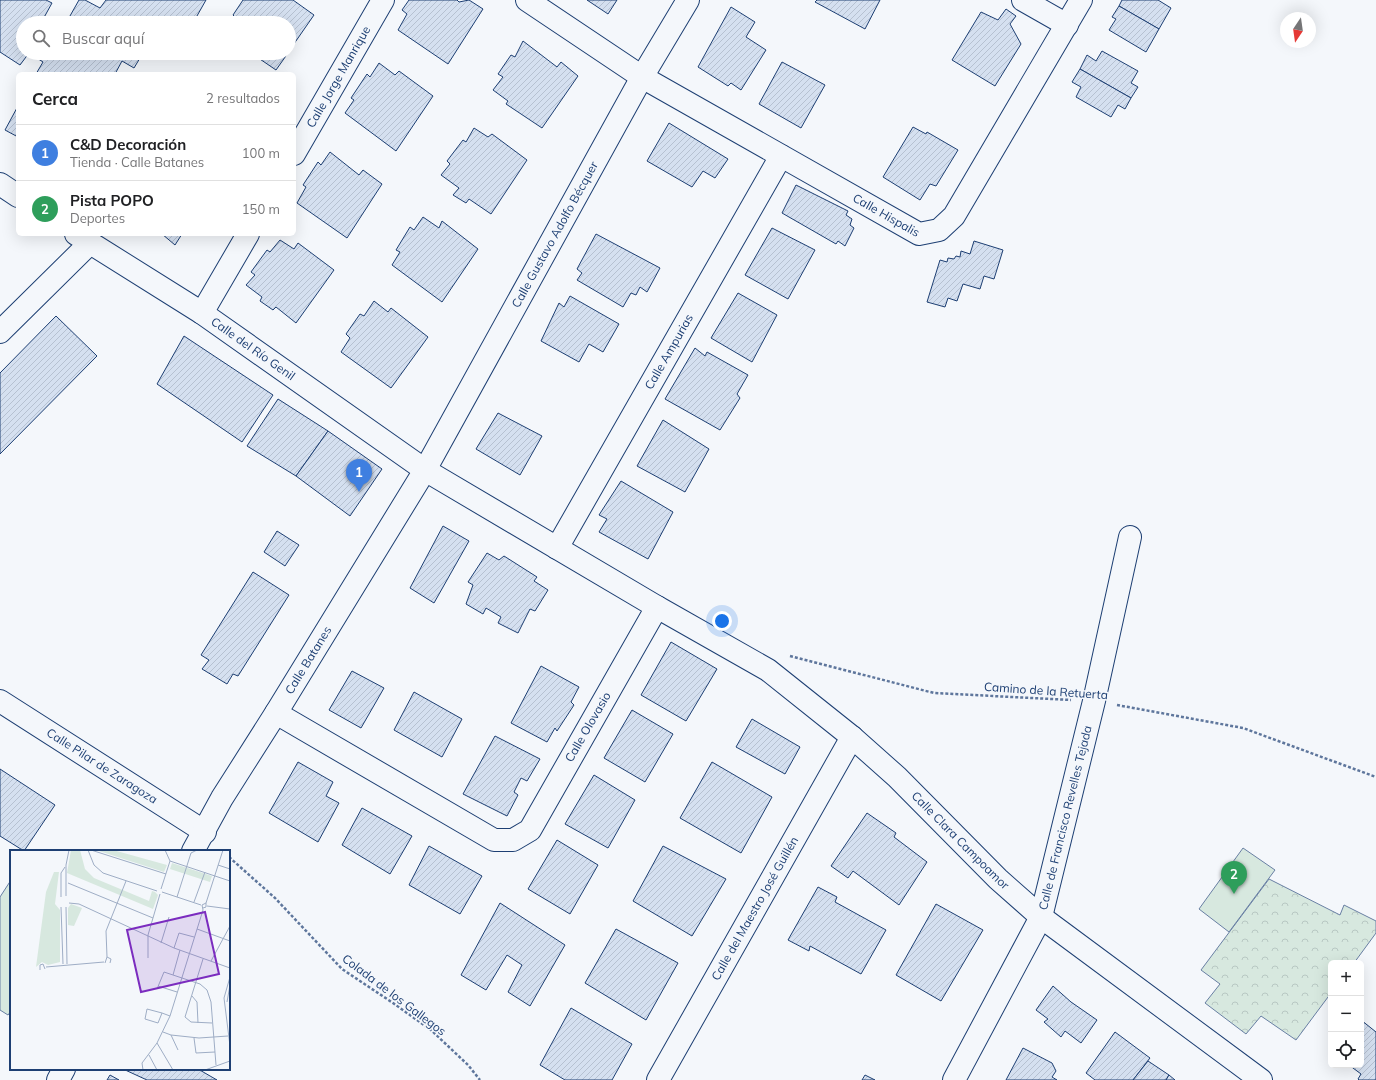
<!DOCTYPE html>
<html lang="es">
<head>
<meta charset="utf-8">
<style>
  :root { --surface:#fff; --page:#f2f2f2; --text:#202124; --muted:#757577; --line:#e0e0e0; --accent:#c62828 }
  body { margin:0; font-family:Mulish,sans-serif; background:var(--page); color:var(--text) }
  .controls { position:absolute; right:12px; bottom:12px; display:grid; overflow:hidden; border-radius:6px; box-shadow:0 4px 16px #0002 }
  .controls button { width:36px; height:36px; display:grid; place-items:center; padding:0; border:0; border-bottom:1px solid var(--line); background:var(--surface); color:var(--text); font:20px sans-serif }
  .compass { position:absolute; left:1280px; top:12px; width:36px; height:36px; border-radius:50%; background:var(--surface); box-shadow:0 4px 16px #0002; rotate:193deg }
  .you { position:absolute; left:722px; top:621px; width:14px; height:14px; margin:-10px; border:3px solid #fff; border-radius:50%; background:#1a73e8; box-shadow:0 0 0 6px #1a73e833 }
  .badge { display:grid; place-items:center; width:26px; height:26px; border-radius:50%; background:var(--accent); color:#fff; font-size:13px; font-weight:700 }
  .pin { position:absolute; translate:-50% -33px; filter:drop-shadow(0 1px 2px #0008) }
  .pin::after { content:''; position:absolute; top:21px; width:14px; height:12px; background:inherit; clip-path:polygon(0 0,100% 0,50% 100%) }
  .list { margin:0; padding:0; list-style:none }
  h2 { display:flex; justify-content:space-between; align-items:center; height:52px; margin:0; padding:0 16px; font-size:17px }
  h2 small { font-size:13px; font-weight:400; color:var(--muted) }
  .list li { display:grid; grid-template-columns:26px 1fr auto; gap:12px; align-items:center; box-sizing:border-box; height:56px; padding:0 16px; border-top:1px solid var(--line) }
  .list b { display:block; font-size:15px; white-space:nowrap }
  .list p { margin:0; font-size:13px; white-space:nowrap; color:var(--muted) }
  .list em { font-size:13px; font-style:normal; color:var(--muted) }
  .icon { flex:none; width:22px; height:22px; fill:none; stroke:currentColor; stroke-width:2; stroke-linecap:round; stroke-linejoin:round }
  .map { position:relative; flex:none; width:1376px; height:1080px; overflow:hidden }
  .search { position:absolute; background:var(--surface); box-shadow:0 4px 16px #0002; left:16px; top:16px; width:280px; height:44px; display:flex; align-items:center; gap:10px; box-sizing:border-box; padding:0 14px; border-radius:22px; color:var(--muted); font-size:15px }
  .panel { position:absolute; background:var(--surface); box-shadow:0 4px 16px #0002; left:16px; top:72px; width:280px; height:164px; border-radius:6px }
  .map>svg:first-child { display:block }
</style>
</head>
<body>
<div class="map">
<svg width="1376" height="1080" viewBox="0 0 1376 1080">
  <defs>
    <pattern id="park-crowns" width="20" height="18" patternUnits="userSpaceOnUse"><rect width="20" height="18" fill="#d7e8df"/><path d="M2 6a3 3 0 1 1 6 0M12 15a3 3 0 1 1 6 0" fill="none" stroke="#b8c8c3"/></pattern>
    <pattern id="building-hatch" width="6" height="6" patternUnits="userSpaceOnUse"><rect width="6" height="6" fill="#d5e0f0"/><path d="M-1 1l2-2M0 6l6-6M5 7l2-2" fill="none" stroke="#b6c1d1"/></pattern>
  </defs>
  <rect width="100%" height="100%" fill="#f4f7fb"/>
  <!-- park -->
  <path fill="url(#park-crowns)" stroke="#687fa3" d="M1269,879L1340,915L1344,905L1376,921V933L1354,963H1331V993L1296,1040L1261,1016L1246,1034L1205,1003L1220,984L1201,970Z"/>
  <!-- garden -->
  <g fill="#d7e8df" stroke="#687fa3">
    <path d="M1243,848L1275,870L1229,932L1199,909Z"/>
    <path d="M11,880V1011L8,1015L0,1010V897Z"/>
  </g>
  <!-- building -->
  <g fill="url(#building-hatch)" stroke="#1d3f73">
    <path d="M0,0H46L52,3L41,23H23V53H143L134,68L122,61L115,74H36L43,62L29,53L20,65L0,52Z"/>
    <path d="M79,0H85L100,8L106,0H206L193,23H66Z"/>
    <path d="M243,0H293L314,15L289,51V23H232L236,18L233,15Z"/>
    <path d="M409,0H457L459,2L469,0L483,9L448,64L398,30L407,14L402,10Z"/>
    <path d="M587,0H617L608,14Z"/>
    <path d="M817,0H880L865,29L815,2Z"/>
    <path d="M1122,0H1158L1171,8L1159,29L1119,6Z"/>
    <path d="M1119,6L1159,29L1146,52L1109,30L1116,19L1112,17Z"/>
    <path d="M731,7L755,22L746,37L766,50L741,90L731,83L728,86L698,67Z"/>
    <path d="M1006,9L1016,16L1010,24L1021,44L995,86L952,60L981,12L998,20Z"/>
    <path d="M523,41L557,67L561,62L578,76L542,128L506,104L508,101L493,90L503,77L498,74L511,55L515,57Z"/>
    <path d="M1102,51L1138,71L1131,83L1138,87L1131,98L1080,69L1087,55L1096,61Z"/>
    <path d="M165,53H176L174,58Z"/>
    <path d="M251,53H288L276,70Z"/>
    <path d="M782,62L825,85L801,128L759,104Z"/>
    <path d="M379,63L395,75L399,71L433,96L396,151L345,113L354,100L351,98L367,74L370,77Z"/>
    <path d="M1080,69L1131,98L1125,109L1118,105L1111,117L1076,97L1081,87L1072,82Z"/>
    <path d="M18,106V137L5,130Z"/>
    <path d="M669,123L728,159L715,178L703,171L692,187L647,161Z"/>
    <path d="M913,127L926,134L927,132L958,150L936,186L930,184L920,200L883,177Z"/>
    <path d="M474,128L488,137L492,134L527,160L491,214L469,199L466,203L453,195L459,188L441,175L450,164L447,161L463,140L466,142Z"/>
    <path d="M330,152L359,175L363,170L382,184L347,238L297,203L306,187L303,185L318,162L321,165Z"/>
    <path d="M796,185L848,211L846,215L852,219L850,225L854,228L845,246L838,241L836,244L782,213Z"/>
    <path d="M423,217L439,228L442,221L478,249L442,302L392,265L400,252L396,250L410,227L414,230Z"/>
    <path d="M772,228L815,250L788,299L745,275Z"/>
    <path d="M162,234H182L175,245Z"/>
    <path d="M596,234L660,268L647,292L640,287L636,295L631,293L623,307L577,280L582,273L577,269Z"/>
    <path d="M280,240L294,249L298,243L334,270L296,323L276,307L273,310L260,301L262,297L246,285L255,275L251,272L267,250L270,252Z"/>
    <path d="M974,241L1003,250L994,279L984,276L980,289L963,284L957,301L948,298L945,307L927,302L940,260L947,262L948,258L954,259L956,256L960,257L961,251L970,254Z"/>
    <path d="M738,293L777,315L752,362L711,338Z"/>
    <path d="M570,296L619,324L603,352L589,344L579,362L541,341L559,303L564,307Z"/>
    <path d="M374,301L388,312L391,308L428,337L391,388L341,352L350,338L346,334L360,314L364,316Z"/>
    <path d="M56,316L97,356L0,454V373Z"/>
    <path d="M184,336L273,395L242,442L157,384Z"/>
    <path d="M695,348L705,356L707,352L748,375L737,394L740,398L720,430L665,399Z"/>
    <path d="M278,399L328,431L296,476L247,446Z"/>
    <path d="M498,413L542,436L520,475L476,449Z"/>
    <path d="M663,420L709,449L685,492L637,466Z"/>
    <path d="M328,431L382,469L350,516L296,476Z"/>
    <path d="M621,481L673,512L648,559L599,532L607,519L599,515Z"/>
    <path d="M443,526L469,541L434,603L410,588Z"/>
    <path d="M277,531L299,545L285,566L264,552Z"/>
    <path d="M487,553L499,560L504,556L537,577L534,581L548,590L535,611L530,609L518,633L498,623L501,617L486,608L483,614L466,604L473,585L468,582Z"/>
    <path d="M253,572L289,595L238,676L233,674L227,684L202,669L209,660L201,655Z"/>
    <path d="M671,642L717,669L686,721L641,695Z"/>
    <path d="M541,666L579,687L571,702L574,705L557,731L555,728L547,742L511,723Z"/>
    <path d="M352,671L384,688L361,728L329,710Z"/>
    <path d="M414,692L462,719L442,757L394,730Z"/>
    <path d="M632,710L673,734L645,782L604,758Z"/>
    <path d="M752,719L800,747L785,774L736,747Z"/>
    <path d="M495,736L540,759L527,781L521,778L514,792L518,795L507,816L463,794Z"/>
    <path d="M298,762L333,782L326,796L339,803L318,842L269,813Z"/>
    <path d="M712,762L772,797L741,853L680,818Z"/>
    <path d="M0,769L55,805L24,851L0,836Z"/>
    <path d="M594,775L635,800L608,848L565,824Z"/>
    <path d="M362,808L412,836L390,874L342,845Z"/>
    <path d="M867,813L896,833L894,837L927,862L899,905L853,871L848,878L831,866Z"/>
    <path d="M557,840L598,865L570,914L528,889Z"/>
    <path d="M429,846L482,876L460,914L409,885Z"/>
    <path d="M663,846L726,879L692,936L633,901Z"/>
    <path d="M818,887L837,897L835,902L886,930L861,974L810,946L809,951L788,940Z"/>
    <path d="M500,903L565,945L530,1006L508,992L522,965L507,955L486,990L461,975Z"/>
    <path d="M936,904L983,930L941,1001L896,975Z"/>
    <path d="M616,929L678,963L646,1020L585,983Z"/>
    <path d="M1053,986L1071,1002L1097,1020L1081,1043L1065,1031L1061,1037L1044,1022L1048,1019L1036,1010Z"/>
    <path d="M571,1008L632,1044L612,1080H565L540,1065Z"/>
    <path d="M1361,1020L1376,1032V1080H1359L1358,1079L1361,1074L1349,1065H1361Z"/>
    <path d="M1115,1032L1150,1058L1133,1080H1095L1086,1073Z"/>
    <path d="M1023,1048L1052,1063L1056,1071L1052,1077L1057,1080H1006Z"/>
    <path d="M1148,1061L1169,1075L1166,1080H1133Z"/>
    <path d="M123,1069H198L217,1080H147Z"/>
    <path d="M110,1075L119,1080H107Z"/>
    <path d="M865,1075L875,1080H862Z"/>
    <path d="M1169,1075L1175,1080H1166Z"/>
  </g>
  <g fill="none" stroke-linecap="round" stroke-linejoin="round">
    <defs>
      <g id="minor">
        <path id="s1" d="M527,0L642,77L919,234L939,230L954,216L1081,0"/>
        <path d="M1023,0L1067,25"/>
        <path id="s2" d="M294,154L383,0"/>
        <path d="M0,184L18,196"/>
        <path id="s3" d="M76,234L202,313L425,470L657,607L530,830L513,840H494L276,713"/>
        <path d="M202,313L248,234"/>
        <path d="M0,332L90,243"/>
        <path id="s4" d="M557,548L781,156"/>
        <path id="s5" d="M657,607L768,670L852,737L897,777L998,879L1041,917L1261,1080"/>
        <path id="s6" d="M0,701L205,832"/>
        <path id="s7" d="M193,851L222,798L276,713L425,470L642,77L688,0"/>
        <path d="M58,1080L64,1069"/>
        <path id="s8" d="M658,1080L852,737"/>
        <path id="s9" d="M954,1080L1041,917L1094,701L1130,537"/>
      </g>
    </defs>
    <!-- minor casing -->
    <use href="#minor" stroke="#1d3f73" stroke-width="24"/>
    <!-- path -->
    <g stroke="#5e769c" stroke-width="2.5" stroke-dasharray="3 2" stroke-linecap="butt">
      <path d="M790,656L934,693L1071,700"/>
      <path d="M1117,705L1243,728L1376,777"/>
      <path d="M229,857L275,898L342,969L393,1003L431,1030L468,1065L480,1080"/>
    </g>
    <!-- minor -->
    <use href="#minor" stroke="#f4f7fb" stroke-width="22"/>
  </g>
  <g text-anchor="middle" stroke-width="3" stroke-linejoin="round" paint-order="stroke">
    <!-- street labels -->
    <g font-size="12" fill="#1d3f73" stroke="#f4f7fb">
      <text dy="4" stroke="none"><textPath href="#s2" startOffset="89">Calle Jorge Manrique</textPath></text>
      <text dy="4" stroke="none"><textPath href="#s1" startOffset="419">Calle Hispalis</textPath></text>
      <text dy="4" stroke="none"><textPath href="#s7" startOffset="715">Calle Gustavo Adolfo Bécquer</textPath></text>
      <text dy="4" stroke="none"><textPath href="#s3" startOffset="211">Calle del Río Genil</textPath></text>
      <text dy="4" stroke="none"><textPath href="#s4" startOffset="226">Calle Ampurias</textPath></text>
      <text dy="4" stroke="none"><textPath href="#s7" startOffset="223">Calle Batanes</textPath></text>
      <text transform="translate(1046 691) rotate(4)" y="4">Camino de la Retuerta</text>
      <text transform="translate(588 727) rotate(-60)" y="4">Calle Olovasio</text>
      <text dy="4" stroke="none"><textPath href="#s6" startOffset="121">Calle Pilar de Zaragoza</textPath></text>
      <text dy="4" stroke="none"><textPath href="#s9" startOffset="287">Calle de Francisco Revelles Tejada</textPath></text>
      <text dy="4" stroke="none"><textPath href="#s5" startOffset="385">Calle Clara Campoamor</textPath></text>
      <text dy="4" stroke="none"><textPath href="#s8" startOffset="197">Calle del Maestro José Guillén</textPath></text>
      <text transform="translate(394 995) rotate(37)" y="4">Colada de los Gallegos</text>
    </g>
  </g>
  <!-- overview -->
  <g transform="translate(10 850)">
    <rect width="220" height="220" fill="#f4f7fb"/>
    <path d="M61,0H70L75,19L84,28L139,51L142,41L145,42L148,45L143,59L57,23ZM86,0H103L157,15L154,22ZM162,13L202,26L200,32L160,19ZM44,22H49L45,54L50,60V112L38,115L32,112L26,117L36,42ZM61,54L72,58L64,76L58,75V58Z" fill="#d7e8df"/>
    <path fill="none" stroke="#9eadc5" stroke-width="1" d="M78,0L84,15L93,23L147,41M81,0L156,24M160,11L220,31M208,15L220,19M58,33L143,68M151,39L160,11L155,0M152,42L191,55M56,46V15L59,0M51,47V23L55,17M167,47L181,3L187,0M184,52L195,22M59,53L69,54L164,98M196,53L213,0M197,56L220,59M51,57L53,114M56,57L57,114M187,79L220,91M184,87L169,83L164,98L220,118M151,93L159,67M97,107L96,81L116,31M138,108V85L150,44M193,109L175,167L181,172L202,173M201,111L220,76M95,113L97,107L101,109L100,113M36,117L94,112M30,120V115L33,114L35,119M163,125L170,100M220,127L214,148L220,196M148,136L167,142M147,139L154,122L190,134L197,140L201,152L206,215M182,146L187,152L188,173M217,152L220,135M152,163L148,173L135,169L137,159L152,163L160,166M153,182L161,185L189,188L218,186M161,185L168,200M184,188L186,203L205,202M147,193L163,220M139,205L147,220M133,220L132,213L147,193L160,166L193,60L192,55L196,53V57L193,58M195,220L220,211"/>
    <path fill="#7b2cbf" fill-opacity="0.15" stroke="#7b2cbf" stroke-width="2" d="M195,62L209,124L131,142L117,80Z"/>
    <rect width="220" height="220" fill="none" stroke="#1d3f73" stroke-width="2"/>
  </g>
</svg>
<div class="controls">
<button>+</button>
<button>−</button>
<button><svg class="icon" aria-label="locate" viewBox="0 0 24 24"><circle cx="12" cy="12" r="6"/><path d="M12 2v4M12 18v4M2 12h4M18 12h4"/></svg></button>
</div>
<svg class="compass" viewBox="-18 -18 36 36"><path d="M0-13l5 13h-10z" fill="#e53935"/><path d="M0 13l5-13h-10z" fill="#757577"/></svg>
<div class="you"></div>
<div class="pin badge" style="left:359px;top:492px;background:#3f7fe0">1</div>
<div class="pin badge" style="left:1234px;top:894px;background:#2e9e5b">2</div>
<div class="search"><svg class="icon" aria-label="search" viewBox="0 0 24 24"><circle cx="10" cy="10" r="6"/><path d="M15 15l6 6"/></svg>Buscar aquí</div>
<section class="panel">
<h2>Cerca<small>2 resultados</small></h2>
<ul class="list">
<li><span class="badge" style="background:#3f7fe0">1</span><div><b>C&amp;D Decoración</b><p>Tienda · Calle Batanes</p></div><em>100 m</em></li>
<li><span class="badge" style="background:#2e9e5b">2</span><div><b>Pista POPO</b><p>Deportes</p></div><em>150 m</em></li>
</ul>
</section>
</div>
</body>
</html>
